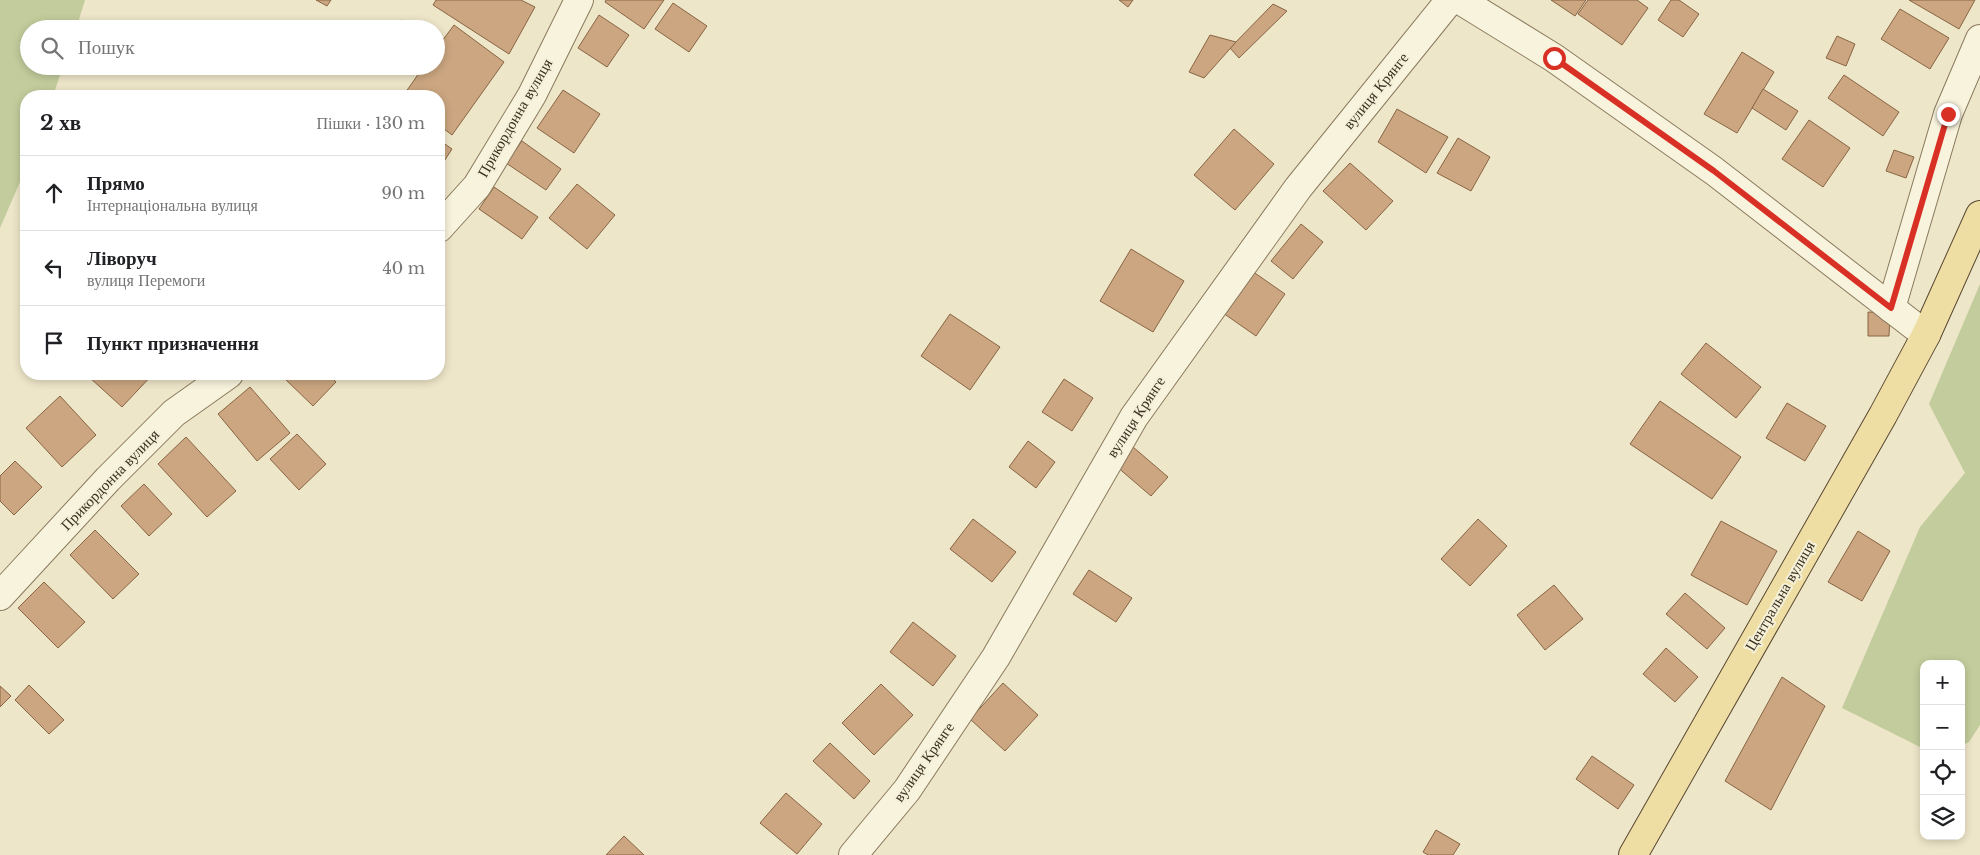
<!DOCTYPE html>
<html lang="uk">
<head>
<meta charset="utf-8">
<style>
  :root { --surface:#fff; --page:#f6f6f6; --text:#202124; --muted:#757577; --line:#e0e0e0 }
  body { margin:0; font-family:"Libre Baskerville",serif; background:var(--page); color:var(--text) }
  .controls { position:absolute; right:15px; bottom:15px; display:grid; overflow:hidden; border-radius:10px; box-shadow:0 2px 8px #0003 }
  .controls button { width:45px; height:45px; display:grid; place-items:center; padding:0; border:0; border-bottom:1px solid var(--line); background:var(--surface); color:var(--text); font:25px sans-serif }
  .stop { position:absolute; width:15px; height:15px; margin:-11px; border:4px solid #d93025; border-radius:50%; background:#fff }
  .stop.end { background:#d93025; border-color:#fff; box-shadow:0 1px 5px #0008 }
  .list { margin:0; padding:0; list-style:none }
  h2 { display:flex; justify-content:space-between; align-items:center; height:65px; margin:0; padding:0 20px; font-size:21px }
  h2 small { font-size:16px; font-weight:400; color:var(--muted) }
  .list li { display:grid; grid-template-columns:32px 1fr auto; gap:15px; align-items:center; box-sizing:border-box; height:75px; padding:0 20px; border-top:1px solid var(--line) }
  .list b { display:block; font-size:19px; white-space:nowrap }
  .list p { margin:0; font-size:16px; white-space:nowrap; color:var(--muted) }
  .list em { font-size:16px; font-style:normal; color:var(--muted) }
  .icon { flex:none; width:28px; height:28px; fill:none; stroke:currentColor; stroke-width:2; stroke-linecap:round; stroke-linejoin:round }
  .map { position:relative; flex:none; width:1980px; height:855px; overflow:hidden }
  .search { position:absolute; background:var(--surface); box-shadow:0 2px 8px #0003; left:20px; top:20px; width:425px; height:55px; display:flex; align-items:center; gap:12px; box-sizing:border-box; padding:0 18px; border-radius:28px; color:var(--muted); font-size:19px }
  .panel { position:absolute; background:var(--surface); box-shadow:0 2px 8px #0003; left:20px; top:90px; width:425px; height:290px; border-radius:20px }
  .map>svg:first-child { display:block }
</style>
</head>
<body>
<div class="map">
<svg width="1980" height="855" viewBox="0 0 1980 855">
  <rect width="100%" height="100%" fill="#eee6c9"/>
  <!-- green -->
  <g fill="#c2cc9c">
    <path d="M0,0H85L76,29H29V66H63L53,96H26V168L0,228Z"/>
    <path d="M1980,284V725L1969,742L1961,746V664H1924V749L1842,708L1920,527L1965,473L1929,404Z"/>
  </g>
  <!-- building -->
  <g fill="#cba680" stroke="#886544">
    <path d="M316,0H331L327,6Z"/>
    <path d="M436,0H521L535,7L509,54L433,5Z"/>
    <path d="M606,0H664L644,29L605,2Z"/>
    <path d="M1119,0H1133L1128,7Z"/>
    <path d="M1551,0H1586L1575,16Z"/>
    <path d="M1588,0H1637L1648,8L1622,45L1578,14Z"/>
    <path d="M1671,0H1679L1699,14L1683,37L1658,20Z"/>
    <path d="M1909,0H1975L1959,29Z"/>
    <path d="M673,3L707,26L689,52L655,29Z"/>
    <path d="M1273,4L1287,11L1239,58L1230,48Z"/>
    <path d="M1900,9L1949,38L1930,69L1881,39Z"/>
    <path d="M599,15L629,35L607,67L578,48Z"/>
    <path d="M401,20L416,29H392Z"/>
    <path d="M454,25L504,62L452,135L439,125V96H403L424,66H436V49Z"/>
    <path d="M1210,35L1236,42L1204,78L1189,72Z"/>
    <path d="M1837,36L1855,44L1846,66L1826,58Z"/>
    <path d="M1742,52L1774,72L1737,133L1704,114Z"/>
    <path d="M1844,75L1899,112L1883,136L1828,98Z"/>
    <path d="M1763,89L1798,111L1786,130L1752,108Z"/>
    <path d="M563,90L600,114L574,153L537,128Z"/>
    <path d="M1397,109L1448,137L1426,173L1378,142Z"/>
    <path d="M1809,120L1850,148L1823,187L1782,159Z"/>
    <path d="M1234,129L1274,164L1235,210L1194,175Z"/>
    <path d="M1458,138L1490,157L1471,191L1437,173Z"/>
    <path d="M439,140L452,149L439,169Z"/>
    <path d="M522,141L561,169L546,190L506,163Z"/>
    <path d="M1894,150L1914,157L1906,178L1886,171Z"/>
    <path d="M1350,163L1393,201L1366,230L1323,191Z"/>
    <path d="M577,184L615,215L587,249L549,218Z"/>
    <path d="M494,187L538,217L522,239L479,209Z"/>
    <path d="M1301,224L1323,242L1293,279L1271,261Z"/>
    <path d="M1131,249L1184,281L1153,332L1100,301Z"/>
    <path d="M1252,271L1285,294L1256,336L1223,313Z"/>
    <path d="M1868,312L1890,313L1889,336H1868Z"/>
    <path d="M950,314L1000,347L970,390L921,356Z"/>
    <path d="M1706,343L1761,387L1736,418L1681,374Z"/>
    <path d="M92,374H153L122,407L89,377Z"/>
    <path d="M285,374H328L336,382L313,406L282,376Z"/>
    <path d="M1064,379L1093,398L1072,431L1042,412Z"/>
    <path d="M250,387L290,433L257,461L218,414Z"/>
    <path d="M60,396L96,435L62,467L26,428Z"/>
    <path d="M1660,401L1741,457L1712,499L1630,444Z"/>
    <path d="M1787,403L1826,426L1805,461L1766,438Z"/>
    <path d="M297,434L326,464L299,490L270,459Z"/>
    <path d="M186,437L236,491L207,517L158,464Z"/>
    <path d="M1028,441L1055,462L1036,488L1009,467Z"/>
    <path d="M1133,447L1168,477L1151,496L1116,466Z"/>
    <path d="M15,461L42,487L14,515L0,501V476Z"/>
    <path d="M144,484L172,514L149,536L121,506Z"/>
    <path d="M973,519L1016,552L992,582L950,549Z"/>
    <path d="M1478,519L1507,546L1470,586L1441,559Z"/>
    <path d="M1721,521L1777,551L1747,605L1691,575Z"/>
    <path d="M95,530L139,574L113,599L70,555Z"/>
    <path d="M1858,531L1890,551L1862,601L1828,582Z"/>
    <path d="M1089,570L1132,598L1116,622L1073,594Z"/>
    <path d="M44,582L85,622L58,648L18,608Z"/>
    <path d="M1554,585L1583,619L1545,650L1517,615Z"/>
    <path d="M1685,593L1725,628L1707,649L1666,614Z"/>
    <path d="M913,622L956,656L933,686L890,652Z"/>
    <path d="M1666,648L1698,677L1675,702L1643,674Z"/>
    <path d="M1782,677L1825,706L1771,810L1725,781Z"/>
    <path d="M1003,683L1038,715L1005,751L970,719Z"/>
    <path d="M881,684L913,715L874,755L842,723Z"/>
    <path d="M29,685L64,720L49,734L15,700Z"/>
    <path d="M0,686L11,696L0,707Z"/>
    <path d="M830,743L870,781L854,799L813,761Z"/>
    <path d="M1592,756L1634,785L1618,809L1576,779Z"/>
    <path d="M786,793L822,824L797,854L760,823Z"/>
    <path d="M1436,830L1460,844L1453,855H1428L1423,852Z"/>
    <path d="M624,836L644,855H606Z"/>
  </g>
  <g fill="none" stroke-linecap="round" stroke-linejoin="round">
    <defs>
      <g id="minor">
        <path d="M1460,0L1554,58L1714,171L1926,335"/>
        <path d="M439,228L477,186L532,95L579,0"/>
        <path d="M1891,308L1948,114L1980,39"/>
        <path d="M0,596L108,479L174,413L229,374"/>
        <path d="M853,855L907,790L996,657L1134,417L1298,188L1450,0"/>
      </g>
      <path id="major" d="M1633,855L1883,415L1926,335L1980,215"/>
    </defs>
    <!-- minor casing -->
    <use href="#minor" stroke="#8a795e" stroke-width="30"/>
    <!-- major casing -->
    <use href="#major" stroke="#584731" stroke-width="30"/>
    <!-- minor -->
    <use href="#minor" stroke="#f8f3dc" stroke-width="28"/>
    <!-- major -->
    <use href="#major" stroke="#efdea3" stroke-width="28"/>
  </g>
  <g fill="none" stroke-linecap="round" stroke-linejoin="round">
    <!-- route -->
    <path stroke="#d93025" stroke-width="6" d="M1554,58L1714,171L1891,308L1948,114"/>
  </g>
  <g text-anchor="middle" stroke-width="4" stroke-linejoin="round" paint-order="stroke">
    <!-- street labels -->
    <g font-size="15" fill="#3b3021" stroke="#f5f0d8">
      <text transform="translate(1376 91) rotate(-51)" y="5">вулиця Крянге</text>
      <text transform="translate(515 118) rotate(-60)" y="5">Прикордонна вулиця</text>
      <text transform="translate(1136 417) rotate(-57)" y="5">вулиця Крянге</text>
      <text transform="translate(110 480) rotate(-46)" y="5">Прикордонна вулиця</text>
      <text transform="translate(1780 596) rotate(-60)" y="5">Центральна вулиця</text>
      <text transform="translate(924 762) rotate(-55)" y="5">вулиця Крянге</text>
    </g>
  </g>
</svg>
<div class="controls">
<button>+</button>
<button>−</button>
<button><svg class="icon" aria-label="locate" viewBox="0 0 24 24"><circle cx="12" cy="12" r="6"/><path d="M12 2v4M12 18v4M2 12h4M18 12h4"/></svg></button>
<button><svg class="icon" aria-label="layers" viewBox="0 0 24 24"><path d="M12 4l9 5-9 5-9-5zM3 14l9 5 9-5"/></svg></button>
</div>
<div class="stop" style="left:1554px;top:58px"></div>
<div class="stop end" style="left:1948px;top:114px"></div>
<div class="search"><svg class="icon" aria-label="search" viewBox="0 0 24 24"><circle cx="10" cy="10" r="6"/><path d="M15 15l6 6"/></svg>Пошук</div>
<section class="panel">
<h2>2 хв<small>Пішки · 130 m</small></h2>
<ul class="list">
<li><svg class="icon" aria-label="ahead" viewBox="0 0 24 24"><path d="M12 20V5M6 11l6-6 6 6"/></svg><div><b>Прямо</b><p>Інтернаціональна вулиця</p></div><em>90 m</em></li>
<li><svg class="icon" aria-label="left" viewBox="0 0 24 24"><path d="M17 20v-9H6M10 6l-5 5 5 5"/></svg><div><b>Ліворуч</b><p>вулиця Перемоги</p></div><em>40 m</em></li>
<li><svg class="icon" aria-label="arrive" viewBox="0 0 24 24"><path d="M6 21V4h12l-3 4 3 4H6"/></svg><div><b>Пункт призначення</b></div></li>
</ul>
</section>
</div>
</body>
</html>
